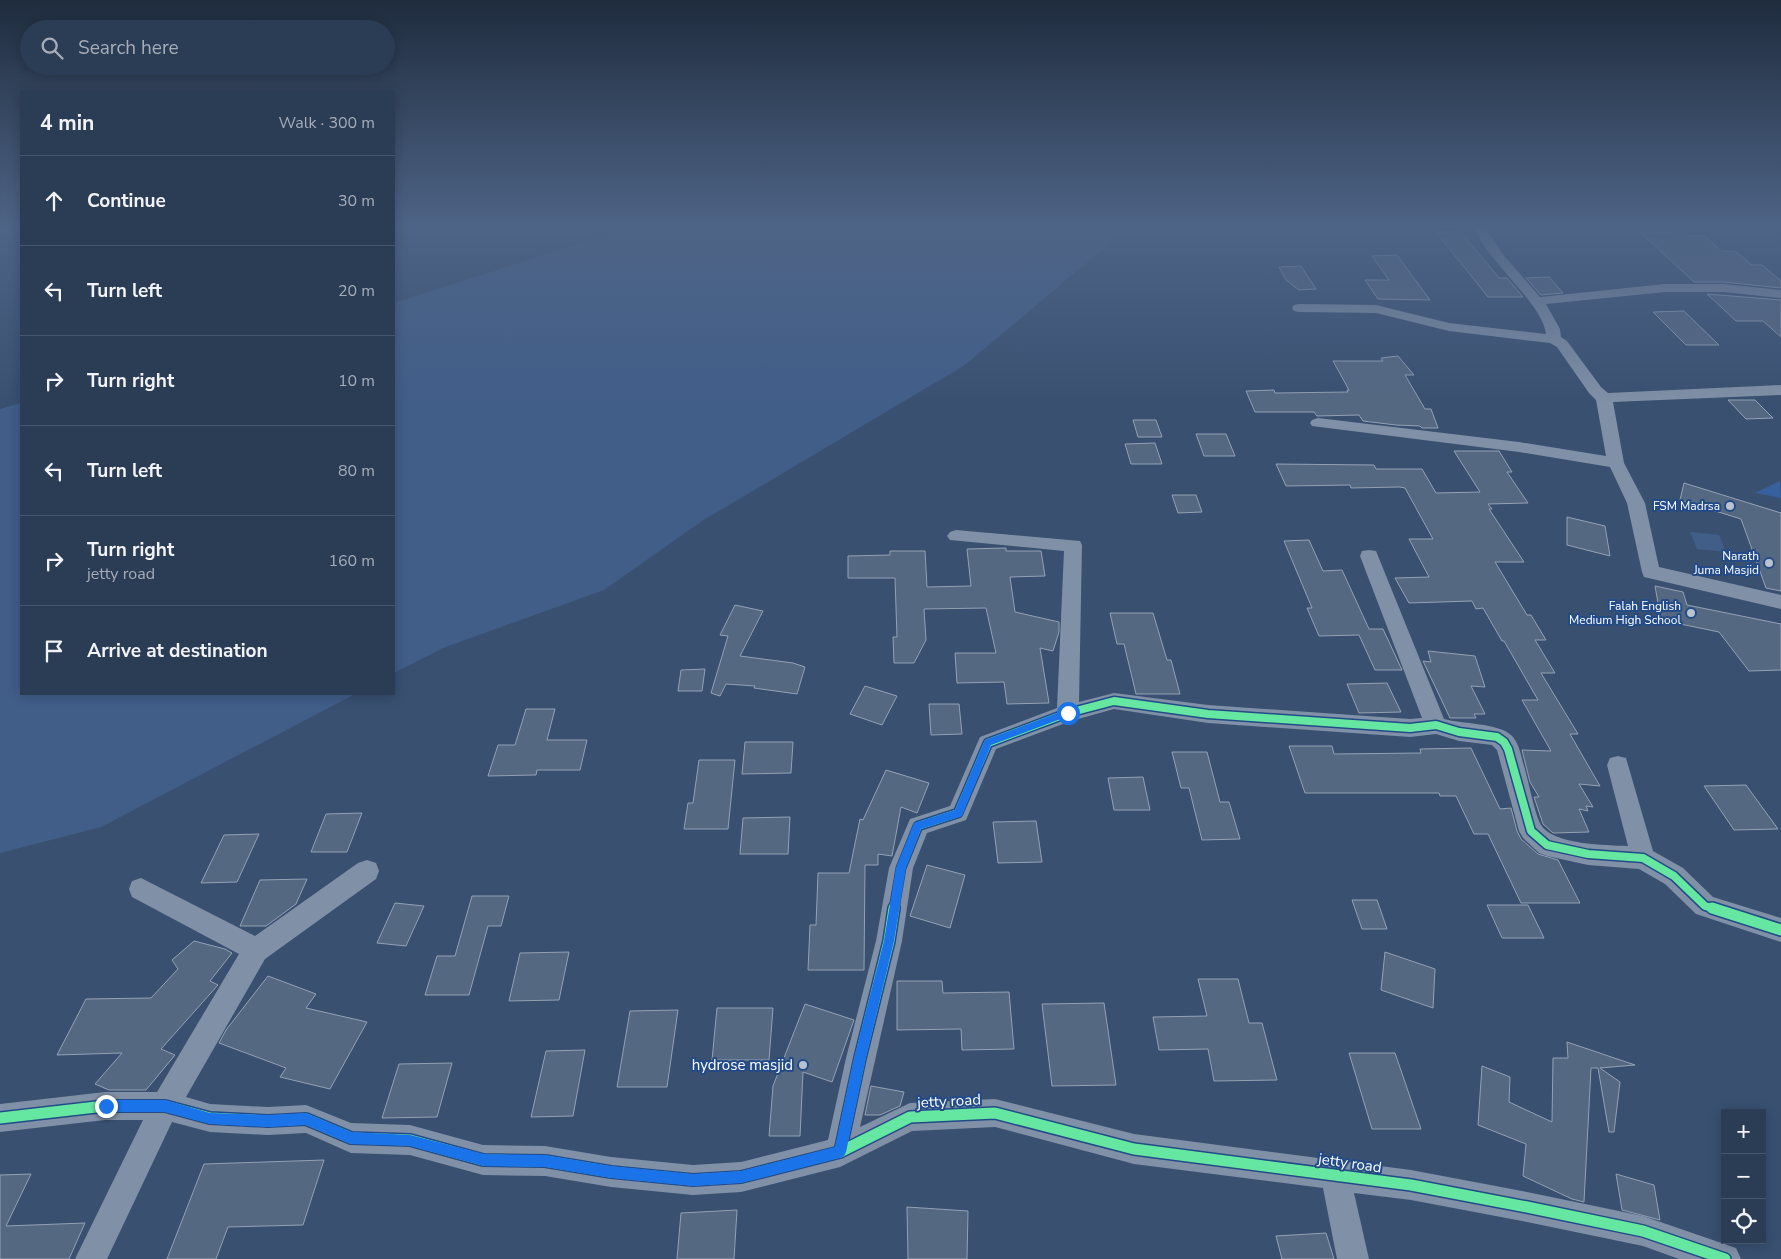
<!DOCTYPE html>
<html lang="en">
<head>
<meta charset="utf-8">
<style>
  :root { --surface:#2b3c55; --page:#37475f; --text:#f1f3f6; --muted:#a6adb9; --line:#47566c }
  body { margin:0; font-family:"Nunito Sans",sans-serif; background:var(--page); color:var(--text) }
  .controls { position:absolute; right:15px; bottom:15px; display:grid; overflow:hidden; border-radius:0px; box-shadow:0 2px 12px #0003 }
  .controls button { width:45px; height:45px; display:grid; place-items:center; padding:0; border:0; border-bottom:1px solid var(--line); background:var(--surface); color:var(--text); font:25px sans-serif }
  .stop { position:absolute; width:15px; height:15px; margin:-11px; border:4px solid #1a73e8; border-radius:50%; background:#fff }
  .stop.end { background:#1a73e8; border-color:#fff; box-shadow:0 1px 5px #0008 }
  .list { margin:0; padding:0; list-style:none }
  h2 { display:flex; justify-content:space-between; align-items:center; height:65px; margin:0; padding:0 20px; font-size:21px }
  h2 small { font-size:16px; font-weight:400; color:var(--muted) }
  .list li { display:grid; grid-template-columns:32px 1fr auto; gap:15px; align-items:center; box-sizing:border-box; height:90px; padding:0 20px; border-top:1px solid var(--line) }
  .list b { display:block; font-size:19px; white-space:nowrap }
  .list p { margin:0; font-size:16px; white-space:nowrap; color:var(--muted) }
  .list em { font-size:16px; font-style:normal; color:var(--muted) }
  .icon { flex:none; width:28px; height:28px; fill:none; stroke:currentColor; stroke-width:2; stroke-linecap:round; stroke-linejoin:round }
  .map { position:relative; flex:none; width:1781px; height:1259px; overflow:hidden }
  .search { position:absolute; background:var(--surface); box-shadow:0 2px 12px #0003; left:20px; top:20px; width:375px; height:55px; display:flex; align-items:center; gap:12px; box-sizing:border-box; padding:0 18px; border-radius:28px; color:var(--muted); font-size:19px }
  .panel { position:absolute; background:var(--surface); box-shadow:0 2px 12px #0003; left:20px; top:90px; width:375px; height:605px; border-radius:0px }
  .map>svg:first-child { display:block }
</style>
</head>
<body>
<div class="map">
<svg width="1781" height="1259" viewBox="0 0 1781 1259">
  <rect width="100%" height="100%" fill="#395071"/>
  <!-- green -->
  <path fill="#36619e" d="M1780,481L1781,498L1755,493Z"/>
  <!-- water -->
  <g fill="#415e89">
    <path d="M628,228H1128L965,365L702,521L604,590L443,648L394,673V303Z"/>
    <path d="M21,403V694H355L101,827L0,853V409Z"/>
    <path d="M1690,532L1719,535L1726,552L1697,549Z"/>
  </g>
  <!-- building -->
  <g fill="#556882" stroke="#94a1b4">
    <path d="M1436,232H1461L1499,278H1507L1523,297H1488Z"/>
    <path d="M1684,232L1689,236H1705L1722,251H1735L1752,265H1762L1781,281V288L1724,282H1694L1641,233Z"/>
    <path d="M1397,255L1430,300L1378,299L1365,280H1389L1372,256Z"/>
    <path d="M1301,266L1316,289L1299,290L1286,280L1279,267Z"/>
    <path d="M1549,277L1563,293L1541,295L1526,278Z"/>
    <path d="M1707,294L1781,300V337L1763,321H1736Z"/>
    <path d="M1684,311L1719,345H1686L1653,312Z"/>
    <path d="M1398,356L1414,375H1405L1425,409H1431L1438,428H1422L1420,426L1396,425L1363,421L1359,415L1317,416L1314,412H1255L1246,391L1274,390L1275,393L1348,392L1347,390H1349L1333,361H1383L1381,358Z"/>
    <path d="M1728,400H1755L1773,418L1746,419Z"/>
    <path d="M1133,420H1156L1162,437H1138Z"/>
    <path d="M1196,434H1226L1235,456H1204Z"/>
    <path d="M1155,443L1162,464H1131L1125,444Z"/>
    <path d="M1454,451H1499L1512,472H1507L1528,503L1488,504L1492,509H1489L1524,562H1495L1527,615H1531L1546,640H1535L1555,673H1541L1578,734H1570L1600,786L1579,784L1593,807L1586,806L1588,811L1579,809L1589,832L1553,833L1543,824L1534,797H1539L1530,782L1522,750L1551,751L1522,700H1538L1504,641H1502L1483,608L1476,609L1472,601L1409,603L1395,578L1429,577L1409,539H1433L1405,488L1400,487L1351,488L1350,485L1286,486L1276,464L1374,465L1376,469H1422L1436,493L1480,492Z"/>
    <path d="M1684,483L1781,513V591L1766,588L1741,519L1680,500Z"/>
    <path d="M1172,495H1196L1202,512L1178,513Z"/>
    <path d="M1567,517L1605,526L1610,556L1567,545Z"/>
    <path d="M1309,540L1323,571L1342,570L1369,629H1383L1402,670H1375L1359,635L1319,636L1307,608H1312L1284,541Z"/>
    <path d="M1006,548V551H1041L1045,576L1010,577L1015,612L1059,622V632L1053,651L1040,648L1049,703L1007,704L1004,682L957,683L955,653H996L986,608L924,609L926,640L914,663H894L893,637H897L895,578H848V556L890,555V551H925L927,587L971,586L967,549Z"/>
    <path d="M1655,586L1683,592L1687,605L1781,624V670L1749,671L1719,632L1661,620Z"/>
    <path d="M735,605L763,611L740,656L793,663L805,667L797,694L754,688L755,686L726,684L720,696L711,693L728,636L720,635Z"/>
    <path d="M1110,613H1153L1167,660H1171L1180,694H1136L1124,644H1117Z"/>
    <path d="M1428,651L1475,656L1485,687L1471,686L1485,714H1474L1476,718H1450L1423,661L1431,662Z"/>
    <path d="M705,669L702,691H678L681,670Z"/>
    <path d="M1387,683L1401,712L1359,713L1347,684Z"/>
    <path d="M865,686L897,696L882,725L850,714Z"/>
    <path d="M929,704H959L962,734L931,735Z"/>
    <path d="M526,709H555L547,740H587L580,770H537L536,775L488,776L498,745H515Z"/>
    <path d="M745,742H793L791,773L742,774Z"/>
    <path d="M1289,746H1332L1334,754L1421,753L1420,749L1471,748L1500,809L1511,808L1517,831L1521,839L1538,854L1558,860L1580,903H1521L1488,834H1474L1456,796H1440L1439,793H1305Z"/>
    <path d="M1172,752H1207L1220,802H1229L1240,839L1202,840L1189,788H1181Z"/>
    <path d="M699,760H735L728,829H684L688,803H693Z"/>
    <path d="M886,770L929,783L917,813L901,807L892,856L878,854V865H865L864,970H808L810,925H816L818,873H849L860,819L863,820Z"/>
    <path d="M1143,777L1150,810H1114L1108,778Z"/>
    <path d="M1746,785L1778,829L1734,830L1704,786Z"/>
    <path d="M362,813L347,852H311L326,814Z"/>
    <path d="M790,817L788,854H740L743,818Z"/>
    <path d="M1036,821L1042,862L998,863L993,822Z"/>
    <path d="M259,834L237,882L201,883L224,835Z"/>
    <path d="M927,865L965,875L950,928L910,916Z"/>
    <path d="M307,879L296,904L266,926H240L260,880Z"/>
    <path d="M472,896H509L501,926H488L469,995H425L437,956H455Z"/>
    <path d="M1352,900H1377L1387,929H1362Z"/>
    <path d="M395,903L424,906L406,946L377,943Z"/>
    <path d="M1487,905H1528L1544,938H1502Z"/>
    <path d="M194,941L225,949L232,953L210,981L218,985L161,1049L175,1055L146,1090H109L95,1084L122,1053L57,1055L86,999L151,998L178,969L172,960Z"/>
    <path d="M569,952L559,1000L509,1001L520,953Z"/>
    <path d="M1385,952L1435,969L1433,1008L1381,990Z"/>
    <path d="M268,976L316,994L306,1008L367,1022L330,1089L280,1077L286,1068L219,1043L226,1030Z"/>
    <path d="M1198,979H1238L1249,1023H1262L1277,1080L1214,1081L1208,1049L1159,1050L1153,1017L1207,1016Z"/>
    <path d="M897,981H942L943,993L1009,992L1014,1049L962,1050L961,1029L897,1030Z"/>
    <path d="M1104,1003L1116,1085L1052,1086L1042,1004Z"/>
    <path d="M805,1004L854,1020L832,1082L803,1072L800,1136H769L773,1086Z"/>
    <path d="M717,1008H773L769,1060H712Z"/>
    <path d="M678,1010L667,1087H617L630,1011Z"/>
    <path d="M1567,1042L1635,1065L1600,1068L1620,1082L1614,1132H1609L1598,1068H1591L1584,1202L1572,1199L1523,1176L1526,1144L1478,1125L1482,1066L1510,1077L1509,1102L1552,1122L1553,1058H1568Z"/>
    <path d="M585,1050L573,1116L531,1117L546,1051Z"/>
    <path d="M1349,1053H1395L1421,1129H1372Z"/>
    <path d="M452,1063L437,1117L382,1118L399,1064Z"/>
    <path d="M871,1086L904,1092L900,1106L880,1115H865Z"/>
    <path d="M324,1160L303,1225L228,1227L216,1259H167L204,1164Z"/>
    <path d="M31,1174L6,1226L85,1223L69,1259H0V1175Z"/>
    <path d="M1616,1174L1654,1185L1660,1220L1622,1210Z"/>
    <path d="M907,1207L968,1211L967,1259H908Z"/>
    <path d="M737,1210L734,1259H677L681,1213Z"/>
    <path d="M1326,1233L1334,1259H1282L1276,1236Z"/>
  </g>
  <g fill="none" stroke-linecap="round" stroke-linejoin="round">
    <!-- minor -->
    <g fill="#8090a6" fill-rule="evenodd">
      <path d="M0,228H9L8,231L0,232Z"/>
      <path d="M1474,228H1486L1501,252L1540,297L1665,284H1724L1781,290V298L1724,292H1665L1546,304L1560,329L1561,337L1567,341L1601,387L1608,393L1781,385V395L1613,402L1624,463L1645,503L1659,567L1781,595V609L1644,577L1642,572L1627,503L1610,467L1519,452L1312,426L1310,423L1312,420L1318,418L1519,442L1606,456L1596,400L1589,393L1557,347L1550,343L1449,331L1376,313L1299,312L1294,311L1292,308L1294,305L1299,304L1376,305L1449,323L1546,334C1542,303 1488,262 1474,228Z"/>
      <path d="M956,530L1080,541L1082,545L1079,702L1114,693L1208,705L1410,719L1422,718L1360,556L1362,551L1369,550L1376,551L1444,719C1462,724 1498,723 1511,735C1519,742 1521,756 1524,766C1528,779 1535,815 1541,825C1553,845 1607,845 1628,846L1607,765L1610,758L1618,756L1626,758L1653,851L1683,868L1713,897L1781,918V942L1696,914L1665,884L1639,869L1588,865L1547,856L1539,853L1523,838L1519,831L1497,750L1492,745L1459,741L1436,734L1410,737L1208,723L1114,709L1071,721L996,749L966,820L927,833L913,868L902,941L860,1127L910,1103L995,1099L1134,1134L1411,1170L1527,1192L1643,1216L1736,1248L1741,1259H1679L1643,1246L1527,1222L1411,1200L1354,1193L1369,1259H1337L1323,1188L1134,1164L995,1127L912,1131L840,1167L741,1192L693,1195L611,1187L545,1176L483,1175L410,1155L351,1153L306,1133L268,1135L210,1132L172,1122L107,1259H75L143,1120H105L0,1132V1104L105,1092H157L239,954L132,897L129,889L132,881L141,878L255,936L358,863L367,860L376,863L379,871L376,879L265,959L186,1097L210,1104L268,1107L306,1105L351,1123L410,1125L483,1145L545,1146L611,1157L693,1165L741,1162L828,1140L846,1058L876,941L889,868L910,819L950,806L980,737L1057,708L1064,551L950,540L947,536L950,532Z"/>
    </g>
    <defs>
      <path id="cycleway-far1" d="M894,909L901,868L918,826L958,813L988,743L1068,713L1114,701L1208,714L1410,728L1436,725L1459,732L1497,737L1504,742L1508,749L1531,831L1547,845L1588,854L1643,858L1674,876L1705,906L1716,909"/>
      <g id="cycleway">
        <path d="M1712,908L1781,930"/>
        <path d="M0,1118L105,1106H165L210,1118L268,1121L306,1119L351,1138L410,1140L483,1160L545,1161L611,1172L693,1180L741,1177L840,1152L910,1117L995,1113L1134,1149L1411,1185L1527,1207L1643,1231L1725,1259"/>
        <path d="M840,1152L860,1058L889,941L894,908"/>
      </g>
    </defs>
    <!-- cycleway-far1 casing -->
    <use href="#cycleway-far1" stroke="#224b88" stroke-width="11"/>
    <!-- cycleway casing -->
    <use href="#cycleway" stroke="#224b88" stroke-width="14"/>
    <!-- cycleway-far1 -->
    <use href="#cycleway-far1" stroke="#66e7a1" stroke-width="8"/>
    <!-- cycleway -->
    <use href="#cycleway" stroke="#66e7a1" stroke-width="11"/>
  </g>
  <!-- sky -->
  <linearGradient id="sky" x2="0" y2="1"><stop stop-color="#1f2c3e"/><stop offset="0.56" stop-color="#4e6486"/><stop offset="1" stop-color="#4e6486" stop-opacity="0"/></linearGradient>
  <rect width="1781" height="404" fill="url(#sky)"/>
  <!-- route -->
  <path fill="#1a73e8" d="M1068,709L1071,710V715L991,745L962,816L921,829L906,868L894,941L866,1058L846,1152L844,1156L840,1158L741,1183L693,1186L611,1178L545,1167L484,1166L410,1146L351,1144L306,1125L268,1127L210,1124L165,1112H106L101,1110L100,1106L101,1102L106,1100H165L210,1113L268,1115L306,1113L351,1132L410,1135L484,1154L545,1155L611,1166L693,1174L741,1171L835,1147L854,1058L884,941L896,868L914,823L955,810L985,740Z"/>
  <!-- markers -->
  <g fill="#bac2cd" stroke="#224b88" stroke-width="2">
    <circle cx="1730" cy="506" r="5"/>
    <circle cx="1769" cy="563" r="5"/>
    <circle cx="1691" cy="613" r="5"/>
    <circle cx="803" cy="1065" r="5"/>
  </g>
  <g text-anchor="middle" stroke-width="4" stroke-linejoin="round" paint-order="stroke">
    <!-- poi labels -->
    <g font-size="12" fill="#fff" stroke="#224b88" text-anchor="end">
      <text x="1720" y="510">FSM Madrsa</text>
      <text x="1759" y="560">Narath<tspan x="1759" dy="14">Juma Masjid</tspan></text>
      <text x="1681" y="610">Falah English<tspan x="1681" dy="14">Medium High School</tspan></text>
    </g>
    <!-- near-poi labels -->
    <g font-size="15" fill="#fff" stroke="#224b88" text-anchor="end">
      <text x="793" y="1070">hydrose masjid</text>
    </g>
    <!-- near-street labels -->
    <g font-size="15" fill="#fff" stroke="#224b88">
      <text transform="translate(949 1101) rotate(-3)" y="5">jetty road</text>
      <text transform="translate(1350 1163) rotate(8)" y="5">jetty road</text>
    </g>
  </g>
</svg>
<div class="controls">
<button>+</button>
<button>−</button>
<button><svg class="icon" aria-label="locate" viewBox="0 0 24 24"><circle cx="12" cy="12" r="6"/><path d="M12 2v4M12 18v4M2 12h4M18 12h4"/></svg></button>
</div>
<div class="stop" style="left:1068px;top:713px"></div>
<div class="stop end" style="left:106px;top:1106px"></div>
<div class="search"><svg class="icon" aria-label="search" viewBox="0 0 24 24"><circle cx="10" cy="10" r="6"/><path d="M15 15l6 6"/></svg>Search here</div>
<section class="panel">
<h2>4 min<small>Walk · 300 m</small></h2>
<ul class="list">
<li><svg class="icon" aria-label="ahead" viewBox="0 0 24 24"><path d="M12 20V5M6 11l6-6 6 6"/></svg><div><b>Continue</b></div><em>30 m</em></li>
<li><svg class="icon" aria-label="left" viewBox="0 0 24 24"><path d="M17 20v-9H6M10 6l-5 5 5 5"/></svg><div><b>Turn left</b></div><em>20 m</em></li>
<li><svg class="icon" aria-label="right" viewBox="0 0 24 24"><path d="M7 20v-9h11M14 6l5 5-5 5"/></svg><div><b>Turn right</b></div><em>10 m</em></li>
<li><svg class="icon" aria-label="left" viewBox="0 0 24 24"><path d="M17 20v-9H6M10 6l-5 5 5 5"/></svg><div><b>Turn left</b></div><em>80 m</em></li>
<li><svg class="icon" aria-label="right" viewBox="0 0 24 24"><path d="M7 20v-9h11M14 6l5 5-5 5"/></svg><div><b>Turn right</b><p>jetty road</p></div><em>160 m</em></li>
<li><svg class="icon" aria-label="arrive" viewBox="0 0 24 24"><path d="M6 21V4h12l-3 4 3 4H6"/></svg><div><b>Arrive at destination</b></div></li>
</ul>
</section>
</div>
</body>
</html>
